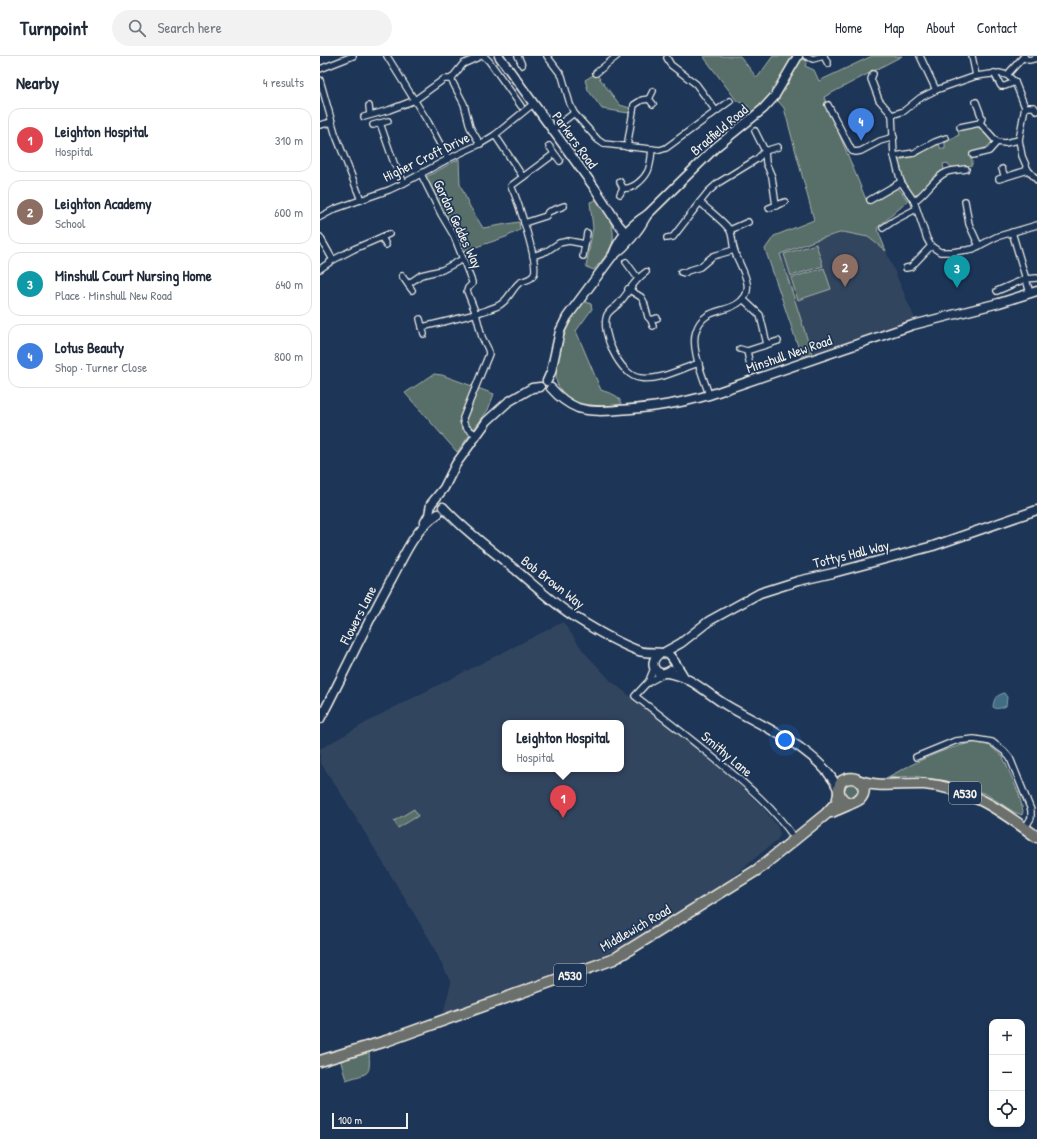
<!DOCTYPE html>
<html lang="en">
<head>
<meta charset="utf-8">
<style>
  :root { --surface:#fff; --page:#f2f2f3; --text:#1f2937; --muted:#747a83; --line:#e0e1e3; --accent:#845c67 }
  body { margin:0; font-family:"Patrick Hand",sans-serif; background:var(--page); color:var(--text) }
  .controls { position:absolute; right:12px; bottom:12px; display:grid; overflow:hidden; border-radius:8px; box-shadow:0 2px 6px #0003 }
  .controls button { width:36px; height:36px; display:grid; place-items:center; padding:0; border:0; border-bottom:1px solid var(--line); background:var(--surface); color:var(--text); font:20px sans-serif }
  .scale { position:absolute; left:12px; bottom:10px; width:76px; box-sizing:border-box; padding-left:4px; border:2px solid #f4f1e8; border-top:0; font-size:11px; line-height:14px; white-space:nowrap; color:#f4f1e8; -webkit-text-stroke:3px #1d3557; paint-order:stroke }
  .you { position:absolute; left:465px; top:684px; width:14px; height:14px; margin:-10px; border:3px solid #fff; border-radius:50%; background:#1a73e8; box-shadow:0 0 0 6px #1a73e833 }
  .badge { display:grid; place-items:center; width:26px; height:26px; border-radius:50%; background:var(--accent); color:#fff; font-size:13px; font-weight:700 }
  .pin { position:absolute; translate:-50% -33px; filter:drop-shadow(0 1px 2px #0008) }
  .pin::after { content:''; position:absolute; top:21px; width:14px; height:12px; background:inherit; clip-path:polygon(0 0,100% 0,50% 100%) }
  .popup { position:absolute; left:182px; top:664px; width:122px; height:52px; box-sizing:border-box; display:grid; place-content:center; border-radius:8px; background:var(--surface); filter:drop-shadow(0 1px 3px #0005); font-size:13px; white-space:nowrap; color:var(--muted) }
  .popup b { font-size:15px; color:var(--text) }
  .popup::after { content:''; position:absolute; left:50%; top:100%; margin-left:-8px; border:8px solid transparent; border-top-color:var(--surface) }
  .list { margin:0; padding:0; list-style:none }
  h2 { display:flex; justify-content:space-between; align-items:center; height:52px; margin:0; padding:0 16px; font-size:17px }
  h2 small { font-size:13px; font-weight:400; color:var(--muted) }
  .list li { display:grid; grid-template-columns:26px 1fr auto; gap:12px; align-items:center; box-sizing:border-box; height:64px; margin:0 8px 8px; padding:0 8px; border:1px solid var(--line); border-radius:12px }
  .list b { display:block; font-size:15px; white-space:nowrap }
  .list p { margin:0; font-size:13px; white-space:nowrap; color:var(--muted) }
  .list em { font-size:13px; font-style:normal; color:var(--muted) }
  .icon { flex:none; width:22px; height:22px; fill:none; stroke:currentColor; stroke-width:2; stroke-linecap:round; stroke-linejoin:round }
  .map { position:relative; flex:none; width:717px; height:1083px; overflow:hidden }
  header { display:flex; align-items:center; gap:24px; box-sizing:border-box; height:56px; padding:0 20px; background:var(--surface); border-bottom:1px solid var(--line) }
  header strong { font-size:19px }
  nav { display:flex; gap:22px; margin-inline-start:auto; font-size:14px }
  .search { width:280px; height:36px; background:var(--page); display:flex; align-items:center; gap:10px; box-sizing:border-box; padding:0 14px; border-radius:22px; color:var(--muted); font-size:15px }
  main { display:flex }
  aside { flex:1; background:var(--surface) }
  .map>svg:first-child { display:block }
</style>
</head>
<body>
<header>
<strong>Turnpoint</strong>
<div class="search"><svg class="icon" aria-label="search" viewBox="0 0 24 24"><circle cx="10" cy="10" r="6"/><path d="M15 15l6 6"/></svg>Search here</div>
<nav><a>Home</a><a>Map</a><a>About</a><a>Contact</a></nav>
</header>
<main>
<aside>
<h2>Nearby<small>4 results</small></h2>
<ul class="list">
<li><span class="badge" style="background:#e0444e">1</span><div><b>Leighton Hospital</b><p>Hospital</p></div><em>310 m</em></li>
<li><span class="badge" style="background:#8d6e63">2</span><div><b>Leighton Academy</b><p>School</p></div><em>600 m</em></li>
<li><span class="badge" style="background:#0f9aa8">3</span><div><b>Minshull Court Nursing Home</b><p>Place · Minshull New Road</p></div><em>640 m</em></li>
<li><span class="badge" style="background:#3f7fe0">4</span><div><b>Lotus Beauty</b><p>Shop · Turner Close</p></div><em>800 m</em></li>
</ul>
</aside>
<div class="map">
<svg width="717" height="1083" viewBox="0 0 717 1083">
  <rect width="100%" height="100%" fill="#1d3557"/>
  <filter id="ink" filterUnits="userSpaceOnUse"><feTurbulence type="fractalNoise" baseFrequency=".025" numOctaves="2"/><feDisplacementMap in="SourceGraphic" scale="8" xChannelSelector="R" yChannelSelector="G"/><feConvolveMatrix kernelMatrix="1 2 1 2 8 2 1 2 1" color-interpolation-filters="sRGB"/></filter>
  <g filter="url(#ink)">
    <!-- built -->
    <g fill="#33455f" fill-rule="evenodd">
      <path d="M523,176L548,181L566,195L595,263L492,298L459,198L496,184Z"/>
      <path d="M243,566L264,596L292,626L405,715L444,753L457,770L460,778L458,783L398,833L307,889L269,906L192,932L123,958L131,927L110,884L22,739L0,706V693L65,656ZM185,667H301V713H185Z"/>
    </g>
    <!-- green -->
    <g fill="#586e69" stroke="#a6b0a8">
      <path d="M383,0H420L437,22L453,0H474L456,31L438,54L396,87L419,67L428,50L417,45Z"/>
      <path d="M552,0H582L504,41L547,146L577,130L588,145L557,172L566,195L548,181L523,176L496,184L460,198L492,298L482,302L445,193L454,180L494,164L464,52L458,45L460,37L482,3L487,5L485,10L494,14L499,25Z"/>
      <path d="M275,18L277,19L300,49L310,52L309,57L282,53L268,34L265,24Z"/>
      <path d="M647,71H661L673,87L668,93L652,97V109C643,111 634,116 627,107L623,108L624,114L622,117L596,141L594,140C588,131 577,116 579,104L599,99L614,88H619L621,93H625V87L626,85L639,79L638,76Z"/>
      <path d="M139,103L140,128L149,149L163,172L199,166L200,174L186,181L144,195L137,179L127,163L106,121Z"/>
      <path d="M278,143C286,156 297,172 292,188C289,197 280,206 274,214L266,211L273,172L270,146Z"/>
      <path d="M496,188L503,210L471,220L464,198Z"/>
      <path d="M504,212L511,233L478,244L471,222Z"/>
      <path d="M266,246L271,248L272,253L256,275L281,334C291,338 300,338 302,350C289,350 274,353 262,349C253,346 240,337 237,327C233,316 244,276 250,265C253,258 258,253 262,247Z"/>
      <path d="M114,318L122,319L174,338L168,354L137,396L85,337Z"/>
      <path d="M659,686L670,690L683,701L699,738L703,755L702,759L694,756L666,738L627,725L593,720L566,722C596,706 626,690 659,686Z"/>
      <path d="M536,726L540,734L537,742H525L522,730L524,728Z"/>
      <path d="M94,753L98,760L78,772L74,765Z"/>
      <path d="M49,994C50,1021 51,1016 26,1024L20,1003Z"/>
    </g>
    <!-- water -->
    <path fill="#406c84" stroke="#88a1ac" d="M684,637L687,641L686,650C681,652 677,654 673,651C674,642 676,640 684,637Z"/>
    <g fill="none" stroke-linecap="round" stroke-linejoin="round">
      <defs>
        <g id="street">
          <path d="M67,0L108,66L128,103"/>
          <path d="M164,0L169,5L201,50"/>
          <path d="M198,0L202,9"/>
          <path d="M227,0L242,20L250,48L254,57L232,74"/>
          <path d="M486,0L493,3L504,0"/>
          <path d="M504,0L508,8"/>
          <path d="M600,0L616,34"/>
          <path d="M652,0L656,20"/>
          <path d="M347,2L351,9L376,28L396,55"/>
          <path d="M704,2L709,4L717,2"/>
          <path d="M0,13L33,0"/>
          <path d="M276,17L297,0"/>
          <path d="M674,17L681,30H685L695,26"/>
          <path d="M553,18L551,23L559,44L572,59"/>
          <path d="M687,19L704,0"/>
          <path d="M131,23L143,8L161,0"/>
          <path d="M0,24L15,77L41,144"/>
          <path d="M333,35L329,43L333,48"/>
          <path d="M656,46L662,62L660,67"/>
          <path d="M508,49L532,95L536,96L541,95L560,85L574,81"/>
          <path d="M49,50L50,59"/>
          <path d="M705,51H714L717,55"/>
          <path d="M254,57L278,84L284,88L340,94L346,92L410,45"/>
          <path d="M44,61L69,54L95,44L124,23H131L144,48L150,71L160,88"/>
          <path d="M60,67L74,107L84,127"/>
          <path d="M0,69L12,66"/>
          <path d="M53,69L68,65"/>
          <path d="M640,71L660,67L677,86"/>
          <path d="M435,75L445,95L446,107L452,121L456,150"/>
          <path d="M175,79L203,121"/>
          <path d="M229,90L240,105"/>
          <path d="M307,91L314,49L322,44L329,43"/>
          <path d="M653,99L669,95L677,86L685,87L699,84"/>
          <path d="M574,100L594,97L615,86L626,82"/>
          <path d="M682,113L685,121"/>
          <path d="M101,118L121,158L134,180L152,226V228L148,232L147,235L156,258L162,281L168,293L169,298L143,362C143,372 150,374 157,379"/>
          <path d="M679,123L708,114"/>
          <path d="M717,124L708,114L702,100L699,84L705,51L695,26L687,19L679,17L656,20L616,34L600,42L584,55L572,59L574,100L581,126L594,145L607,183L611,190L620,196H632L647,194L653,193L676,181L717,169"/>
          <path d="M303,132C313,134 324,123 328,115C331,108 331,100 332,93"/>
          <path d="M300,138L303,132L300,126"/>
          <path d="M550,144L581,126"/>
          <path d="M594,145C606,138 613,122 627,116C633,114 640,114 646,113"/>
          <path d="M645,145L649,168L659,190"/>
          <path d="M449,152L465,146"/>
          <path d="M0,161L15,153L69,134L84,127L128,103L160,88L175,79L213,48"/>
          <path d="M204,167L226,160L228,156L244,150"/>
          <path d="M563,172L575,164L596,153"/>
          <path d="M410,174L428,166"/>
          <path d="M692,176L710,237"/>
          <path d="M0,181L13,204L34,193L69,178"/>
          <path d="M62,181L66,189"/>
          <path d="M347,182L353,181L380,146"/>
          <path d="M213,200L227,195L239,187L249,185L265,188"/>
          <path d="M263,200L267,177"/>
          <path d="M306,206L317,221"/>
          <path d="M586,212L591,211L611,190"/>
          <path d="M0,213L13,204"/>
          <path d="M326,216C313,225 310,235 300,246C297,251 290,253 287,259C280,276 300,320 320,322C340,325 360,313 379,307"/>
          <path d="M361,216L365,217L367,215L380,211L393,200L414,194"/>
          <path d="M82,220L92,234"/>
          <path d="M88,228L101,219L122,214L143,203"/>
          <path d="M308,233L321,241L324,246L328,261L331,264L333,270"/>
          <path d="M677,235L705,223L717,222"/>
          <path d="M423,243L440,259L447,288"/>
          <path d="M100,263L104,278"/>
          <path d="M331,264L337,262"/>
          <path d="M102,271C124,266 146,261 167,254C172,252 177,251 181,248C189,243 192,233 199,227C204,224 212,224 214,218C219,208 197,142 191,130L234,98"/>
          <path d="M420,293L427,295"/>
          <path d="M430,310L427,295L458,285"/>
          <path d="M389,339C384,322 370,293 376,275C384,251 405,258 420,246C438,232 418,209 414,193C412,187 413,178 409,173C401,163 389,155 380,146L388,136L398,127L437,103L445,95L458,91"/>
          <path d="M344,618L327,627L315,640C344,662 372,684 400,707C427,729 455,753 475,783"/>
          <path d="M328,627L334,612"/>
          <path d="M596,701L635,685L654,683L672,686L684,695L690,702L711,754V762L705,772"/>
        </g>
        <g id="secondary">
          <path d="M179,0L274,131L298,168L310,182"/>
          <path d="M294,199C307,189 319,174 327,159"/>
          <path d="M227,325L231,316L240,275L247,261L293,199C299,182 311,169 327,159L396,91L443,53L454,41L478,0"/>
          <path d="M231,332C238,340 248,348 258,352C271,356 285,355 298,354C329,352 359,348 389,339L593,269L679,247L717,235"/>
          <path d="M123,451C144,474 171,494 196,514C216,531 235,549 258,563C277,575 298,587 319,595C327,598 344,595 349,599C351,600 361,616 364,621"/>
          <path d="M105,466L109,459L111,448L124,432L136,408L167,365L188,346L212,332L220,331"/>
          <path d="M343,597L361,587L389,565L440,537L478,525L513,517L613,490L717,454"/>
          <path d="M339,598C326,608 338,624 351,614"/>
          <path d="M347,617C371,620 386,637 406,649C441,670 502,694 519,735"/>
          <path d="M0,663C25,616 46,568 72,522C85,498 94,474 118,458"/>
        </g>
        <g id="highway">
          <path d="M540,725C560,732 582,727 604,728C651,732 680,754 717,781"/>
          <path d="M512,756C518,753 537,746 540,743C551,731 536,716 522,725C515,735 520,746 532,747"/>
          <path d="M0,1005L66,985L294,903L437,814L506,758L517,746L519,738"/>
        </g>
      </defs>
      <!-- street casing -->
      <use href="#street" stroke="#f4f1e8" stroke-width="8"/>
      <!-- secondary casing -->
      <use href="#secondary" stroke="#f4f1e8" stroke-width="11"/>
      <!-- highway casing -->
      <use href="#highway" stroke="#f4f1e8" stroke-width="13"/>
      <!-- street -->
      <use href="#street" stroke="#1d3557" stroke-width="5.5"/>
      <!-- secondary -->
      <use href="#secondary" stroke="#1d3557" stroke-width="8"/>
      <!-- highway -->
      <use href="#highway" stroke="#6c706d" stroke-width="10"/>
    </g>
  </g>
  <g text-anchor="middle" stroke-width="3.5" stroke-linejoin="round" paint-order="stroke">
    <!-- shield labels -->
    <g fill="#1d3557" stroke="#b4b9bc" stroke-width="1">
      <rect x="629" y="726" width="32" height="22" rx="3"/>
      <rect x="234" y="908" width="32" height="22" rx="3"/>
    </g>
    <g font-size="13" font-weight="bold" fill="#f4f1e8">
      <text x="645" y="742">A530</text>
      <text x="250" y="924">A530</text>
    </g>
    <!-- street labels -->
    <g font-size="14" fill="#f4f1e8" stroke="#1d3557">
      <text transform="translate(399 74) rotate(-40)" y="5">Bradfield Road</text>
      <text transform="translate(255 84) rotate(54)" y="5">Parkers Road</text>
      <text transform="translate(106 101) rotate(-26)" y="5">Higher Croft Drive</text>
      <text transform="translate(138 168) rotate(65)" y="5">Gordon Geddes Way</text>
      <text transform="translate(469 298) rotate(-19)" y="5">Minshull New Road</text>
      <text transform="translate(531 498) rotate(-14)" y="5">Tottys Hall Way</text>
      <text transform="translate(233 526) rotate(38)" y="5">Bob Brown Way</text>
      <text transform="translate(38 559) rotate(-63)" y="5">Flowers Lane</text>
      <text transform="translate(407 698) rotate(40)" y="5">Smithy Lane</text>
      <text transform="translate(315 872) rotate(-30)" y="5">Middlewich Road</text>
    </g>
  </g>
</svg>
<div class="controls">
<button>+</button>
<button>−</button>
<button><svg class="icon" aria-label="locate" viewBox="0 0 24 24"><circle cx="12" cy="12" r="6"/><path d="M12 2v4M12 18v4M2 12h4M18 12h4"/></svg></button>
</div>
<div class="scale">100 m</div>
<div class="you"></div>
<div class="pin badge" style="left:243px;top:762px;background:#e0444e">1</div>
<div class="popup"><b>Leighton Hospital</b>Hospital</div>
<div class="pin badge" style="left:525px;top:231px;background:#8d6e63">2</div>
<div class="pin badge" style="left:637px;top:232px;background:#0f9aa8">3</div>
<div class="pin badge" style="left:541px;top:85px;background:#3f7fe0">4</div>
</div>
</main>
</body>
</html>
